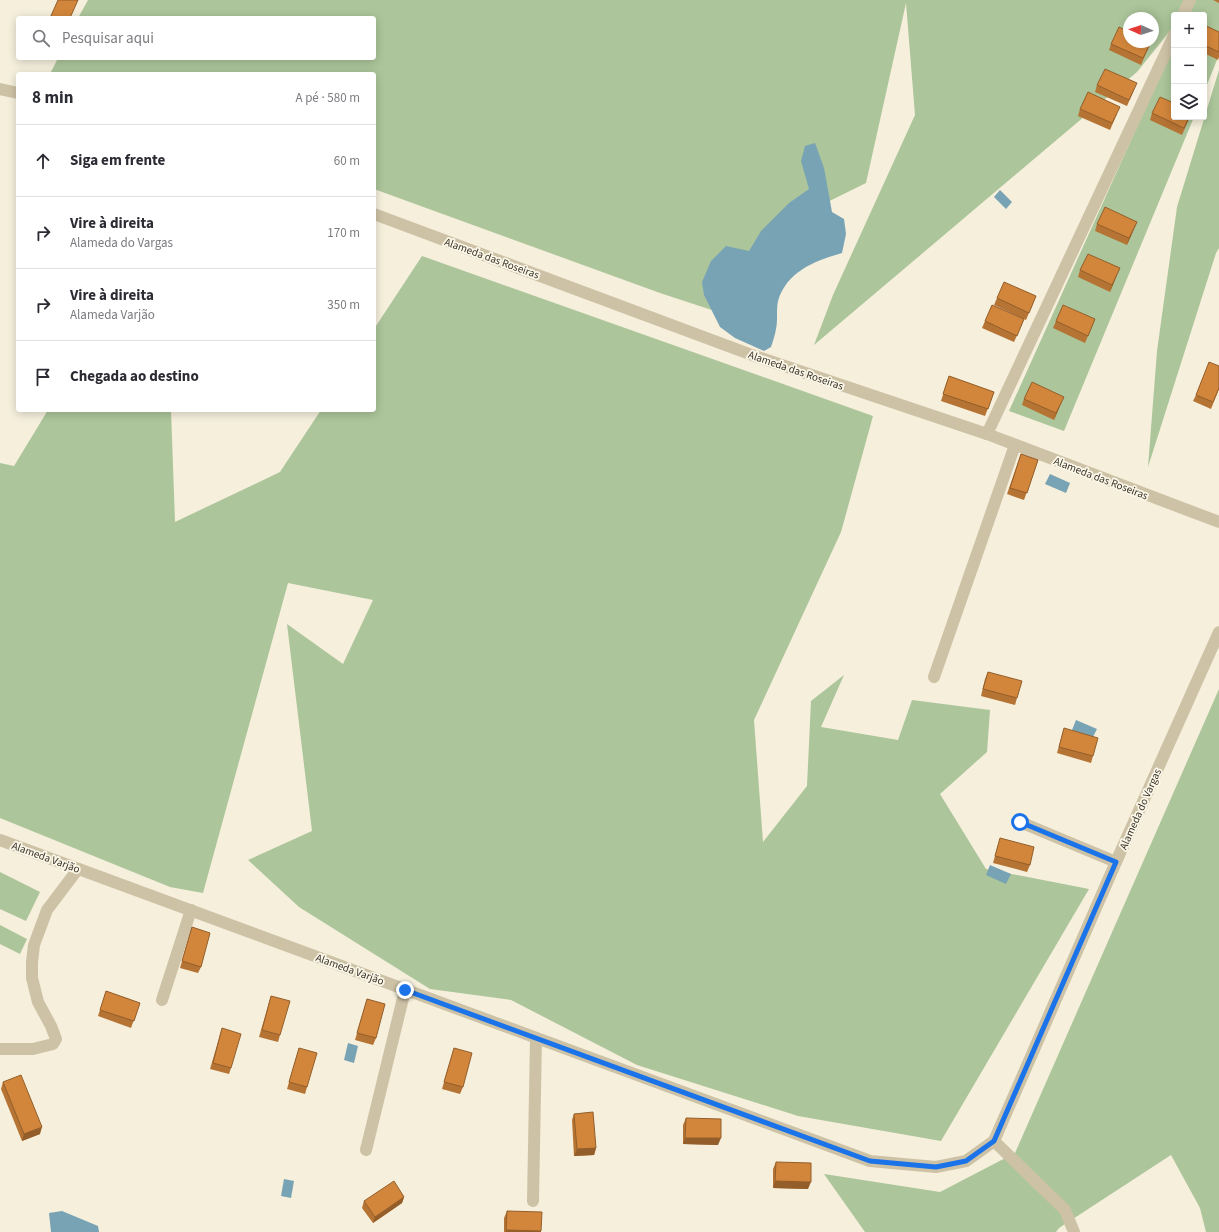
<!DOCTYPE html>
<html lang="pt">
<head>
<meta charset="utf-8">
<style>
  :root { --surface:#fff; --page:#f2f2f3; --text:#2b2b33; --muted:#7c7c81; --line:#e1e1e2 }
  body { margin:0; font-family:"Source Sans 3",sans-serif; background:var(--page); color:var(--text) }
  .controls { position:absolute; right:12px; top:12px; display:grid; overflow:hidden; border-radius:4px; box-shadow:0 2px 10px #0003 }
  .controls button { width:36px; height:36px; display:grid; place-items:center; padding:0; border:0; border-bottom:1px solid var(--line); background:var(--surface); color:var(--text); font:20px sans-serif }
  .compass { position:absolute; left:1123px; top:12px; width:36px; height:36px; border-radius:50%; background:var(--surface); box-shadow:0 2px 10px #0003; rotate:273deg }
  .stop { position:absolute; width:12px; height:12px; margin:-9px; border:3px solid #1a73e8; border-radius:50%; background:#fff }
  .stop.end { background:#1a73e8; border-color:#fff; box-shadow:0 1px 4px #0008 }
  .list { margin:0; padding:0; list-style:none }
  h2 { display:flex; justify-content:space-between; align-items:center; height:52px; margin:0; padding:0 16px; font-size:17px }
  h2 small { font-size:13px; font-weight:400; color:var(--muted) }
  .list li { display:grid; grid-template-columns:26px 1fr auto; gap:12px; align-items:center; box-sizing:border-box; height:72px; padding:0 16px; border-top:1px solid var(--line) }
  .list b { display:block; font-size:15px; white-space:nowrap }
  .list p { margin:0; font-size:13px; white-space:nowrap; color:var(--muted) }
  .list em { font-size:13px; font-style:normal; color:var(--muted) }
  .icon { flex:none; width:22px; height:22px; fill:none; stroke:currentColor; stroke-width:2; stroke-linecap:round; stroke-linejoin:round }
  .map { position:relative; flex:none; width:1219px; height:1232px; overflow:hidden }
  .search { position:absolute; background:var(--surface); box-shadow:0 2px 10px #0003; left:16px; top:16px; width:360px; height:44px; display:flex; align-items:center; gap:10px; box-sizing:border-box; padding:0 14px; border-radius:4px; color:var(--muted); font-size:15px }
  .panel { position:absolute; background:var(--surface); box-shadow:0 2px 10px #0003; left:16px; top:72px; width:360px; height:340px; border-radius:4px }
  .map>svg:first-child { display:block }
</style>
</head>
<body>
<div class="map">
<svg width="1219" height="1232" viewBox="0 0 1219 1232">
  <rect width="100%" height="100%" fill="#f5efdc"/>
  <!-- green -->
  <g fill="#acc59a" fill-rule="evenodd">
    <path d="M88,0H1219V55L1204,92V15H1174V26L1137,72L814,345L833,295L915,115L906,3L866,183L791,220L724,314L660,293L374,189V74H50L58,58H374V18H78ZM1129,18H1153V42H1129Z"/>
    <path d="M1174,45V117H1194L1064,431L1009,411Z"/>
    <path d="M1219,70V248L1216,253L1148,467L1157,351L1177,207Z"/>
    <path d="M422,256L873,416L841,532L754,720L763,842L807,786L811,701L844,675L821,727L898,740L912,700L990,710L987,752L940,794L986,869L1089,889L941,1141L798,1116L637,1065L511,1000L430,989L299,907L248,860L312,831L287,624L343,664L373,600L288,583L203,893L170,887L0,818V463L14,466L48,410H171L175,522L280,472L321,410H374V329Z"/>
    <path d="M1219,689V1232H1206L1200,1208L1171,1155L1059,1228L1056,1232H865L824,1174L940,1192L1015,1153Z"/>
    <path d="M0,872L40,892L26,921L0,909Z"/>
    <path d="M0,925L27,939L20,954L0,944Z"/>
  </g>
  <!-- water -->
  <g fill="#78a3b5">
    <path d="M815,143L824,168L832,212L844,219L846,234L842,253C815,261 787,271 778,301C776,310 778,320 776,329C775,335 773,341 771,347L764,351L735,338L720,327L704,295L702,282L711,261L726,246L749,251L761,231L789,203L809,189L801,161L805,146Z"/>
    <path d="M1000,190L1012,202L1006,209L994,197Z"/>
    <path d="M1050,474L1070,483L1066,493L1045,484Z"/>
    <path d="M1076,720L1097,729L1092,739L1072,730Z"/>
    <path d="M990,865L1011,874L1006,884L986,875Z"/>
    <path d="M348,1043L358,1046L354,1063L344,1060Z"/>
    <path d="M284,1179L294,1181L291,1198L281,1196Z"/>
    <path d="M62,1211L98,1226L99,1232H51L49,1213Z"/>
  </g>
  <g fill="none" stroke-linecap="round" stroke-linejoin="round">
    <!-- minor -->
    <g stroke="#cec2a6" stroke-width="12">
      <path d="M1183,15L1190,0"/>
      <path d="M0,89L18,93"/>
      <path d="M374,214L752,355L987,434L1219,522"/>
      <path d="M987,434L1174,35"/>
      <path d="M934,677L1015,445"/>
      <path d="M1020,822L1116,862"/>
      <path d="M0,840L870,1161L936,1167L966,1161L994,1141"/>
      <path d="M162,1000L191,910"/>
      <path d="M0,1049H33L53,1044L56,1039L51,1026L38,1002L32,978V962L34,945L47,910L78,869"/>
      <path d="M994,1141L1116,862L1219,632"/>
      <path d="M994,1141L1065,1210L1074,1232"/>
      <path d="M366,1150L405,990"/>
      <path d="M533,1201L536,1038"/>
    </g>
  </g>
  <!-- wall -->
  <g fill="#b57334">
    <path d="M1213,0H1219V3Z"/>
    <path d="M1204,25L1219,32V57L1218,60L1204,53Z"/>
    <path d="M1151,42L1141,65L1109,50L1111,44Z"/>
    <path d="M1097,85L1134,90L1127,106L1095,92Z"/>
    <path d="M1080,109L1117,114L1110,130L1078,116Z"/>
    <path d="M1152,113L1174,117H1190L1182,135L1150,120Z"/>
    <path d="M1137,222L1127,245L1095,231L1097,224Z"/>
    <path d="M1080,270L1117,275L1110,292L1078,277Z"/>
    <path d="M1036,296L1026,320L994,305L997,298Z"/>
    <path d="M1024,319L1014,342L982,328L985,321Z"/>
    <path d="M1095,319L1085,343L1053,328L1056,321Z"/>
    <path d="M949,376L994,392L985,416L941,401Z"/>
    <path d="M1219,389L1211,409L1193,401L1196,395Z"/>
    <path d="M1064,397L1054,420L1022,405L1024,399Z"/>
    <path d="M1021,454L1038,460L1024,500L1007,494Z"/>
    <path d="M988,672L1017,698L1015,705L981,696L985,679Z"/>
    <path d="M1064,728L1093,756L1091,763L1057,753Z"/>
    <path d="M1000,838L1030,865L1027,872L993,863Z"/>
    <path d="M192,927L201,967L198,973L180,968Z"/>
    <path d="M106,991L140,1003L131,1028L98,1016Z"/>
    <path d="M271,996L280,1035L278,1042L259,1037Z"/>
    <path d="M367,999L376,1038L373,1045L355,1040Z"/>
    <path d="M222,1028L231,1068L229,1074L210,1069Z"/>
    <path d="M299,1048L307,1087L305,1094L287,1089Z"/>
    <path d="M454,1048L463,1087L460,1094L442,1089Z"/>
    <path d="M3,1082L40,1134L22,1141L1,1089Z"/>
    <path d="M574,1114L596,1148L594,1155L574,1156L572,1120Z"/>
    <path d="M686,1118L718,1145L683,1144V1125Z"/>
    <path d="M776,1162L808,1189L773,1188V1169Z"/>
    <path d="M404,1197L402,1203L373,1223L362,1208L364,1201Z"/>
    <path d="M507,1211L541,1232H504V1218Z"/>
  </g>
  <!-- shaded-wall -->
  <g fill="#935e2a">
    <path d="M1137,222L1134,229L1127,245L1129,238Z"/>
    <path d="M1120,268L1117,275L1110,292L1112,285Z"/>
    <path d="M1064,397L1061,403L1054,420L1056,413Z"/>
    <path d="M42,1127L40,1134L22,1141L24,1134Z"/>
    <path d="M685,1138H721L718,1145L683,1144Z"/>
    <path d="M596,1148L594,1155L574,1156L577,1149Z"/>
    <path d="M775,1181L811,1182L808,1189L773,1188Z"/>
    <path d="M404,1197L402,1203L373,1223L375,1217Z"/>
    <path d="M506,1230L541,1231V1232H506Z"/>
  </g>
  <!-- building -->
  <g fill="#d2863c" stroke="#935e2a">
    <path d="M58,0H78L70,18H50Z"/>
    <path d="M1204,25L1219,32V52L1204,45Z"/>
    <path d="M1119,27L1129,32V42H1151L1143,58L1111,44Z"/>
    <path d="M1105,69L1137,83L1129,100L1097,85Z"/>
    <path d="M1088,92L1120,107L1112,123L1080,109Z"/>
    <path d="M1160,97L1174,103V117H1189L1184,128L1152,113Z"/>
    <path d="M1105,207L1137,222L1129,238L1097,224Z"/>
    <path d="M1088,254L1120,268L1112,285L1080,270Z"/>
    <path d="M1004,282L1036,296L1029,313L997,298Z"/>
    <path d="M992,305L1024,319L1017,336L985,321Z"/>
    <path d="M1063,305L1095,319L1088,336L1056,321Z"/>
    <path d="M1209,362L1219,366V388L1213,402L1196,395Z"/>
    <path d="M949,376L994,392L988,409L943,394Z"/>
    <path d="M1032,382L1064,397L1056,413L1024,399Z"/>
    <path d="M1021,454L1038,460L1027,493L1010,488Z"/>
    <path d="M988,672L1022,681L1017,698L983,689Z"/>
    <path d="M1064,728L1098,738L1093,756L1059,747Z"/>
    <path d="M1000,838L1034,847L1030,865L995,856Z"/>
    <path d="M192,927L210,933L201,967L182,961Z"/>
    <path d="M106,991L140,1003L134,1021L100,1010Z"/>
    <path d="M271,996L290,1001L280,1035L262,1030Z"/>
    <path d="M367,999L385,1004L376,1038L357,1033Z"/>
    <path d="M222,1028L241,1034L231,1068L213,1063Z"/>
    <path d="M299,1048L317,1053L307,1087L289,1082Z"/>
    <path d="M454,1048L472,1053L463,1087L444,1082Z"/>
    <path d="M21,1075L42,1127L24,1134L3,1082Z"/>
    <path d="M593,1112L596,1148L577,1149L574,1114Z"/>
    <path d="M686,1118L721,1119V1138H685Z"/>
    <path d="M776,1162L811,1163V1182L775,1181Z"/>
    <path d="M394,1181L404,1197L375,1217L364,1201Z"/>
    <path d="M507,1211L542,1212L541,1231L506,1230Z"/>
  </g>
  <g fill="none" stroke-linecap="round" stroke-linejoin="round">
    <!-- route -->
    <path stroke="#1a73e8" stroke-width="5" d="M405,990L870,1161L936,1167L966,1161L994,1141L1116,862L1020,822"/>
  </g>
  <g text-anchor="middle" stroke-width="3.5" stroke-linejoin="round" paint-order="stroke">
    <!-- street labels -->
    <g font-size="11" fill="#3a3228" stroke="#fbf8e9">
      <text transform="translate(492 258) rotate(20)" y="4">Alameda das Roseiras</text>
      <text transform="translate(796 370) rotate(19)" y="4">Alameda das Roseiras</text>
      <text transform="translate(1101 478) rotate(21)" y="4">Alameda das Roseiras</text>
      <text transform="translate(1140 809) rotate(-66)" y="4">Alameda do Vargas</text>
      <text transform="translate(46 857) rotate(20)" y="4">Alameda Varjão</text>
      <text transform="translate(350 969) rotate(20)" y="4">Alameda Varjão</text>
    </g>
  </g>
</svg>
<div class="controls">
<button>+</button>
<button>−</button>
<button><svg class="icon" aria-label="layers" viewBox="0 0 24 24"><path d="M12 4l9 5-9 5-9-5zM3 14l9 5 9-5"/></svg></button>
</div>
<svg class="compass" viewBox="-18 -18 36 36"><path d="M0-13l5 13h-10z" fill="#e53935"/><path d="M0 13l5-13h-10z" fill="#7c7c81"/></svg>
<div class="stop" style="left:1020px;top:822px"></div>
<div class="stop end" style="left:405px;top:990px"></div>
<div class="search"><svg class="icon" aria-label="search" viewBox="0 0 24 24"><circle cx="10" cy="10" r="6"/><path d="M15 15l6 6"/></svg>Pesquisar aqui</div>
<section class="panel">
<h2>8 min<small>A pé · 580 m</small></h2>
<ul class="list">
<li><svg class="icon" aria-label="ahead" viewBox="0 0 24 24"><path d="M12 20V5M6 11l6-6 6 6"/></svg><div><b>Siga em frente</b></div><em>60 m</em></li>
<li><svg class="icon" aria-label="right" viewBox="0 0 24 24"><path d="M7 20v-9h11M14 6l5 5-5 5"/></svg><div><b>Vire à direita</b><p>Alameda do Vargas</p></div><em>170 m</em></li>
<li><svg class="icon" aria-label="right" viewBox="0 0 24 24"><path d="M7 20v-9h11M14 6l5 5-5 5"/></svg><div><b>Vire à direita</b><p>Alameda Varjão</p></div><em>350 m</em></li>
<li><svg class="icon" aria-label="arrive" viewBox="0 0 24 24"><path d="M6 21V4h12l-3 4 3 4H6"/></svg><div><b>Chegada ao destino</b></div></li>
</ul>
</section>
</div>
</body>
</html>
